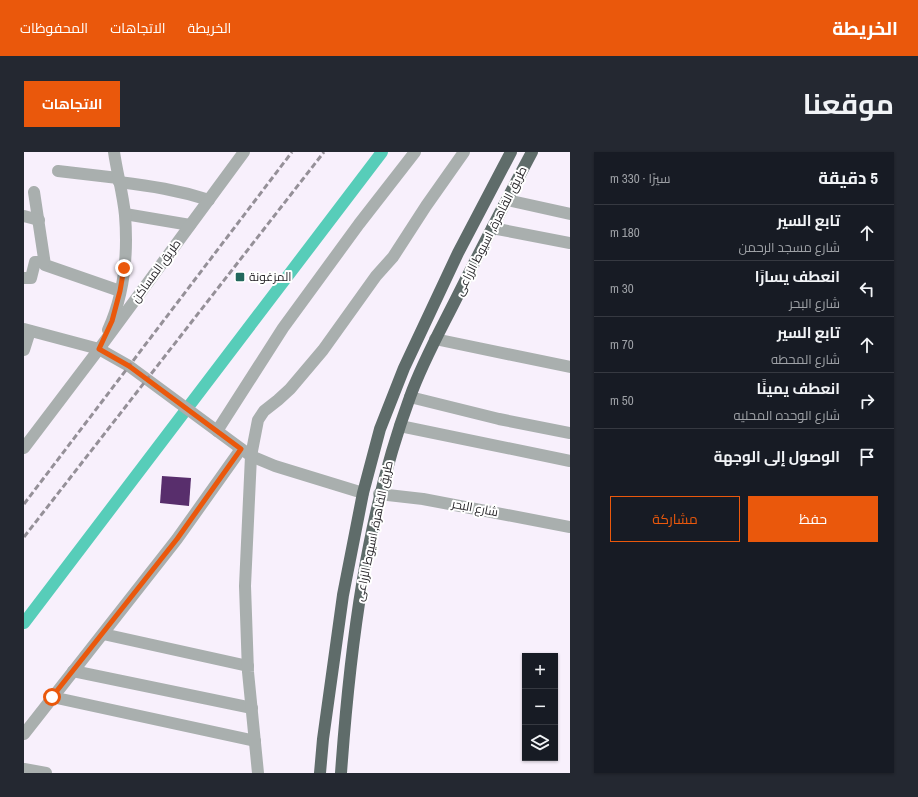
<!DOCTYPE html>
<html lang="ar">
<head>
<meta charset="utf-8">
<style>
  :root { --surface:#171b24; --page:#242831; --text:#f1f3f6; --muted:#9ea1a6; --line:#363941; --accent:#ea580c }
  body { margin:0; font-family:"Archivo Narrow",Cairo,sans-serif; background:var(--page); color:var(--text); direction:rtl }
  .controls { position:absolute; right:12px; bottom:12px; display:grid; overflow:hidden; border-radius:0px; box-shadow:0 1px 3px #0004 }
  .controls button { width:36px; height:36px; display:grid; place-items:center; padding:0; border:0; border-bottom:1px solid var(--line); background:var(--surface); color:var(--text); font:20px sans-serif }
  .stop { position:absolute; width:12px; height:12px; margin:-9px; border:3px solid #ea580c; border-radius:50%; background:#fff }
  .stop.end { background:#ea580c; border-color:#fff; box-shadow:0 1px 4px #0008 }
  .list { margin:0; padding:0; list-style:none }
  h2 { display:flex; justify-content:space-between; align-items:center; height:52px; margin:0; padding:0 16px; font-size:17px }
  h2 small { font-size:13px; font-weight:400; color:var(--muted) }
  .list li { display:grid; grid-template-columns:26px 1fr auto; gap:12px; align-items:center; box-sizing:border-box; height:56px; padding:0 16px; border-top:1px solid var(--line) }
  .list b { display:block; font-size:15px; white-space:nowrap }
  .list p { margin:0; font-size:13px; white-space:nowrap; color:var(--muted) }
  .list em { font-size:13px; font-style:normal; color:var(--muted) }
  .actions { display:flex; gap:8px; padding:12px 16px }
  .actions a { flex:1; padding:9px 0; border:1px solid var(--accent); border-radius:0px; text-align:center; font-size:14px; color:var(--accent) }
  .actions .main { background:var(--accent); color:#fff }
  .icon { flex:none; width:22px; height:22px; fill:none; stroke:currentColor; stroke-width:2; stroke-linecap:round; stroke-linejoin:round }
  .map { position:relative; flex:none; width:546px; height:621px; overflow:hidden; direction:ltr; border-radius:0px }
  header { display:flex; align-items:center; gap:24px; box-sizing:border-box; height:56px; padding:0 20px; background:var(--accent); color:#fff }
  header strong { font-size:19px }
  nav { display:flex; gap:22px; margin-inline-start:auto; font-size:14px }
  .intro { display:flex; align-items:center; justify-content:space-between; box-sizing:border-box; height:96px; padding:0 24px }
  h1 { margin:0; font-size:28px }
  .button { padding:10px 18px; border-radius:0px; background:var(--accent); color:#fff; font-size:14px; font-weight:700 }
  main { display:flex; gap:24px; padding:0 24px }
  aside { flex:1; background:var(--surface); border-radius:0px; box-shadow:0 1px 3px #0004 }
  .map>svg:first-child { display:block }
</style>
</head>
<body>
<header>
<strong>الخريطة</strong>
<nav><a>الخريطة</a><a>الاتجاهات</a><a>المحفوظات</a></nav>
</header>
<div class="intro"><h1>موقعنا</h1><a class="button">الاتجاهات</a></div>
<main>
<aside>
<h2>5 دقيقة<small>سيرًا · 330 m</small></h2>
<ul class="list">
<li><svg class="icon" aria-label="ahead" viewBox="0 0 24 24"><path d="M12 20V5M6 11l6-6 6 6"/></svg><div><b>تابع السير</b><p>شارع مسجد الرحمن</p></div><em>180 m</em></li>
<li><svg class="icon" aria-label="left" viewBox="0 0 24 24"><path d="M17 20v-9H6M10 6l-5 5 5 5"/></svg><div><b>انعطف يسارًا</b><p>شارع البحر</p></div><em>30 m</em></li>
<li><svg class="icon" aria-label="ahead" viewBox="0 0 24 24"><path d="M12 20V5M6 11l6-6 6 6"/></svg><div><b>تابع السير</b><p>شارع المحطه</p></div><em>70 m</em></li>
<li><svg class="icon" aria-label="right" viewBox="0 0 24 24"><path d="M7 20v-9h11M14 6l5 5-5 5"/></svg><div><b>انعطف يمينًا</b><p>شارع الوحده المحليه</p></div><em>50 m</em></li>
<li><svg class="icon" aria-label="arrive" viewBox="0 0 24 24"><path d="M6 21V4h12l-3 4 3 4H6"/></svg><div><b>الوصول إلى الوجهة</b></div></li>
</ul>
<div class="actions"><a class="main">حفظ</a><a>مشاركة</a></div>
</aside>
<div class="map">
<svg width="546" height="621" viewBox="0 0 546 621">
  <rect width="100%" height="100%" fill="#f8f0fc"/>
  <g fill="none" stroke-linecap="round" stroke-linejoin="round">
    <!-- canal -->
    <path stroke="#57cdb9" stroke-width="12" d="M0,471L358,0"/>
  </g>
  <!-- building -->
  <path fill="#582e6c" d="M138,324L167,326L165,354L136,351Z"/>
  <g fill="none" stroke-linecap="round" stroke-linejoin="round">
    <!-- minor -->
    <g stroke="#a9afae" stroke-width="12">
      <path d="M34,19L94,26"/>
      <path d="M95,30C127,34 154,38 185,48"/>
      <path d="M10,40L21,113L96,139"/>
      <path d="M483,48L546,62"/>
      <path d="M101,62L166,73"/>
      <path d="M0,64L15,68"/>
      <path d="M468,76L546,91"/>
      <path d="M0,126H7L11,110H20"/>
      <path d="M0,177L75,197L105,214L227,304L251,314L339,341"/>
      <path d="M84,178C100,143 104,101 101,63C99,42 93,21 90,0"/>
      <path d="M411,187L546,215"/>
      <path d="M0,198L6,179"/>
      <path d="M386,245L475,267L546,281"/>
      <path d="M376,274L546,309"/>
      <path d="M193,279L259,176L335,72L391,0"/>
      <path d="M0,296L75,197L220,0"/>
      <path d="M79,482L224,514"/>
      <path d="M49,519L228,556"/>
      <path d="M28,545L231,589"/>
      <path d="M0,582L153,387L217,297"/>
      <path d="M0,617L22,621"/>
      <path d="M234,621L224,520L221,434L227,304L234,268L240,259L254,248L266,237L299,198L352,124L369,105L402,54L440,0"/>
    </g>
    <!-- tertiary -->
    <path stroke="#a9afae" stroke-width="12" d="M355,342L399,347L546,375"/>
    <!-- trunk -->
    <g stroke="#5f6c6a" stroke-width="12">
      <path d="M296,621L299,587L319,443L339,341L356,277L380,216L434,101L487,0"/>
      <path d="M317,621C326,495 342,364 386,245C398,211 416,179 432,147C457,97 482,49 508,0"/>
    </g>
    <!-- rail -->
    <g stroke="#959098" stroke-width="3" stroke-dasharray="6 3" stroke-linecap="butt">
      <path d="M0,352L268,0"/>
      <path d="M0,385L300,0"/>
    </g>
  </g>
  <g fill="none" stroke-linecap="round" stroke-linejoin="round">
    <!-- route -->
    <path stroke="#ea580c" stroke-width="5" d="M28,545L153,387L217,297L105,214L75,197L88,169L96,139L100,116"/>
  </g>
  <!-- markers -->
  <rect fill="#22685d" stroke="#fff" stroke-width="1.5" x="211" y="120" width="10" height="10" rx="2"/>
  <g text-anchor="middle" stroke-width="4" stroke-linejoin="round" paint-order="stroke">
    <!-- street labels -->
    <g font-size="12" fill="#28262a" stroke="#fff">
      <text transform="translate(467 79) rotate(-63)" y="4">طريق القاهرة, اسيوط الزراعى</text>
      <text transform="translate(132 119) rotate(-54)" y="4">طريق المساكن</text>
      <text transform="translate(451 356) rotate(11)" y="4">شارع البحر</text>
      <text transform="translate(350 379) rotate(-78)" y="4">طريق القاهرة, اسيوط الزراعى</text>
    </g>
    <!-- poi labels -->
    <g font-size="12" fill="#28262a" stroke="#fff" text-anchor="start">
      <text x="225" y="129">المزغونة</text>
    </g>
  </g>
</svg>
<div class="controls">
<button>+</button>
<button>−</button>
<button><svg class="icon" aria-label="layers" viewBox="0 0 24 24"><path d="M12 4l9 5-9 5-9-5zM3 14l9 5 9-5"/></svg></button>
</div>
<div class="stop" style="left:28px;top:545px"></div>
<div class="stop end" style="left:100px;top:116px"></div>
</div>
</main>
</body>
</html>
